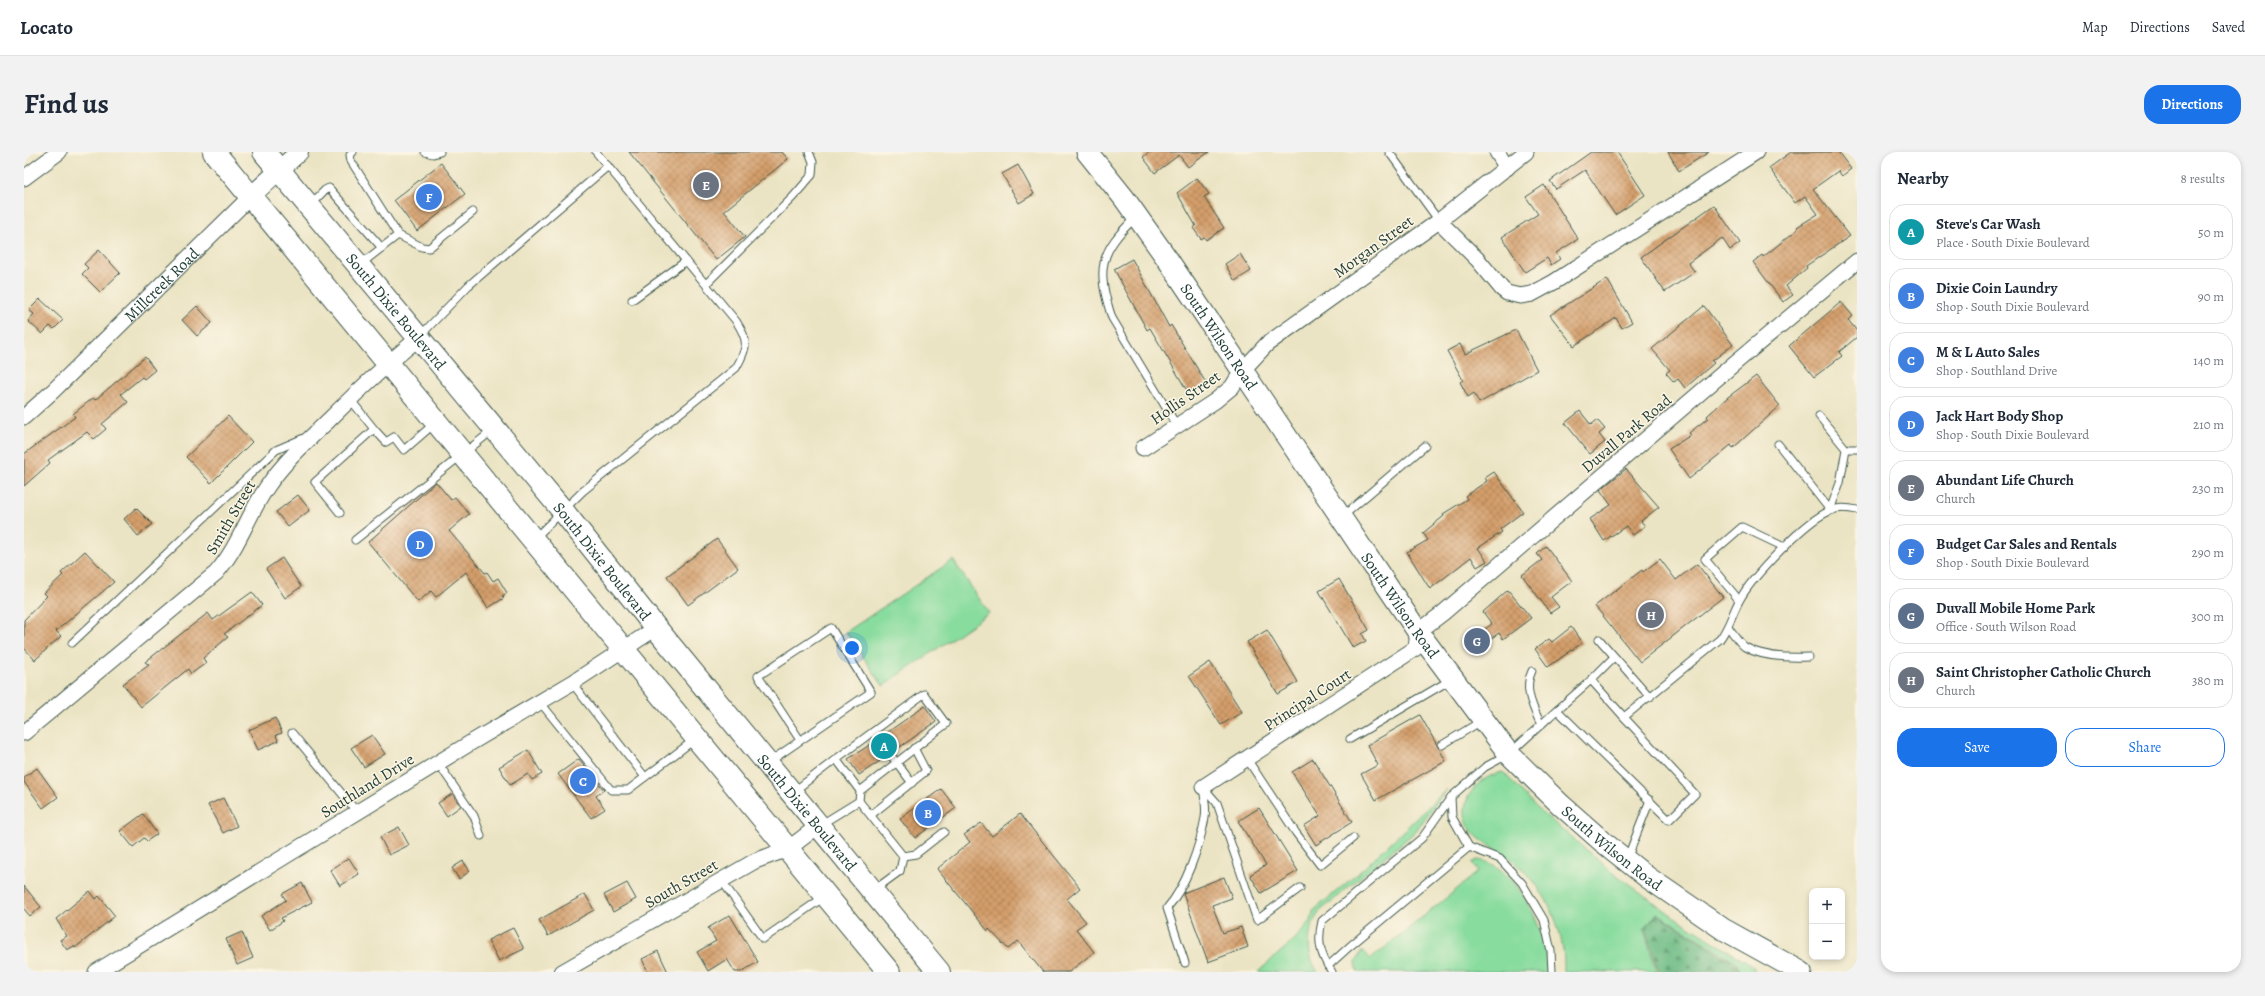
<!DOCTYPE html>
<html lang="en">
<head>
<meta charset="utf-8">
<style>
  :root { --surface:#fff; --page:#f2f2f3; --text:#1f2937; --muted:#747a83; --line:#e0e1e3; --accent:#1a73e8 }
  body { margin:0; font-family:Alegreya,serif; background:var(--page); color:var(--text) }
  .controls { position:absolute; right:12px; bottom:12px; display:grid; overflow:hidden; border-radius:8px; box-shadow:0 2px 6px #0003 }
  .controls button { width:36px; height:36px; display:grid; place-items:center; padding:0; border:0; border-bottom:1px solid var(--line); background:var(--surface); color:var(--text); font:20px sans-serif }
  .you { position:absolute; left:828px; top:496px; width:14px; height:14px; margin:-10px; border:3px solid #fff; border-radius:50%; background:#1a73e8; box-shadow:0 0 0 6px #1a73e833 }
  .badge { display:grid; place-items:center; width:26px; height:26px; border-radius:50%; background:var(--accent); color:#fff; font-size:13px; font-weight:700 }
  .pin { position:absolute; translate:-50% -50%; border:2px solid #fff; box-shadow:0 1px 4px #0006 }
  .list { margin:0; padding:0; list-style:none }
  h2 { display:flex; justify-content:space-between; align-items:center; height:52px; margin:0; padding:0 16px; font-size:17px }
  h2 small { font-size:13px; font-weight:400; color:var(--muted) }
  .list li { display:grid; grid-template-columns:26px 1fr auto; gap:12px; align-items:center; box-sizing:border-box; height:56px; margin:0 8px 8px; padding:0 8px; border:1px solid var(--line); border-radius:16px }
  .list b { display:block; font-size:15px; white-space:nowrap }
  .list p { margin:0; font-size:13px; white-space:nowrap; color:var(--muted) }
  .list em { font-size:13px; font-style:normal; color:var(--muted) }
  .actions { display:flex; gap:8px; padding:12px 16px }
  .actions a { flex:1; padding:9px 0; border:1px solid var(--accent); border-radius:16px; text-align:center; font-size:14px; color:var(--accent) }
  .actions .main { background:var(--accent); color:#fff }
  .map { position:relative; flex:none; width:1833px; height:820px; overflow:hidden; border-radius:16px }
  header { display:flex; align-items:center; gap:24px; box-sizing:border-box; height:56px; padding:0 20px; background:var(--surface); border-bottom:1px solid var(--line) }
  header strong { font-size:19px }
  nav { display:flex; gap:22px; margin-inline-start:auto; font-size:14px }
  .intro { display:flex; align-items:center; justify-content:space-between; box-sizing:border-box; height:96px; padding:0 24px }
  h1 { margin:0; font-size:28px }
  .button { padding:10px 18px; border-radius:16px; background:var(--accent); color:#fff; font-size:14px; font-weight:700 }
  main { display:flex; gap:24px; padding:0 24px }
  aside { flex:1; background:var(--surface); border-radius:16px; box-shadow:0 2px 6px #0003 }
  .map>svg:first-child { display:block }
</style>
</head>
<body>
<header>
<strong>Locato</strong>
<nav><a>Map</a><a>Directions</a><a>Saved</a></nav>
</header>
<div class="intro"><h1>Find us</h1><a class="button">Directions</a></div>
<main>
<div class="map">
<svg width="1833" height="820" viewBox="0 0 1833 820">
  <defs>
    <pattern id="forest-firs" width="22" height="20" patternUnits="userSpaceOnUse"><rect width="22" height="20" fill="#6ebc85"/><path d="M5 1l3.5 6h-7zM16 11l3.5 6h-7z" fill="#5a9a6e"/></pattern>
    <pattern id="building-cross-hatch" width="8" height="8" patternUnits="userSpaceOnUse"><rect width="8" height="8" fill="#d49e6b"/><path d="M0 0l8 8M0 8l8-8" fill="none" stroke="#ab8259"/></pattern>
  </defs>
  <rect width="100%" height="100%" fill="#fcf5e5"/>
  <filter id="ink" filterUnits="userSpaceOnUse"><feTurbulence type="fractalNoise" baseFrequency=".025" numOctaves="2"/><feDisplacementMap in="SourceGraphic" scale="8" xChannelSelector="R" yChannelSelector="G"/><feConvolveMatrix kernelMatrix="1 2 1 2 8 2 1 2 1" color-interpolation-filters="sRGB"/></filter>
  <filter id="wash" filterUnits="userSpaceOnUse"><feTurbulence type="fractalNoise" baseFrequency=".012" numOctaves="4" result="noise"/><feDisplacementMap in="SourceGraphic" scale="16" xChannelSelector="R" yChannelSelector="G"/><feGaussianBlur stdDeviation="0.9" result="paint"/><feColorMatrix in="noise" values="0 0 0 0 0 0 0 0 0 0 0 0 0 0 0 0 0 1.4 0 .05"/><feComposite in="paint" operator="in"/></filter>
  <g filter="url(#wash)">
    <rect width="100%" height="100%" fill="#ebe4c4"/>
    <!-- green -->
    <g fill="#88dc9e" stroke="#548c69">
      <path d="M929,408L965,461L859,534L822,480Z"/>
      <path d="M1479,620L1513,656L1587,719L1649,764L1730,815V820H1717L1712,810L1633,761L1620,778L1633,820H1540C1542,776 1519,729 1483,704C1470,695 1453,689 1445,675C1431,649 1455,624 1479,620Z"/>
      <path d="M1423,637L1391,680L1296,759C1283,778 1281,800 1294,820H1234L1271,787L1287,769L1289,759L1339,717Z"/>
      <path d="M1453,708C1493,710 1526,786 1524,820H1333L1332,810L1337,800H1339L1347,807L1454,720L1448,711Z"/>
    </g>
    <!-- forest -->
    <path fill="url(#forest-firs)" stroke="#467c5c" d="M1633,762L1712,812L1716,820H1635L1621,777Z"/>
    <g id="blocks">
      <!-- building -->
      <g fill="url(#building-cross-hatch)">
        <path d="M605,0H758L764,7L700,59L721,85L692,108Z"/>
        <path d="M1125,0H1185L1164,15L1155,3L1131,21L1119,5Z"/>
        <path d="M1567,0H1593L1621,43L1591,63L1561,18L1532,37L1526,29Z"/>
        <path d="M1644,0H1685L1655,19Z"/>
        <path d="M1767,0H1814L1827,17L1818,24L1814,19L1789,37L1826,84L1782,114L1783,116L1762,134L1769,143L1759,150L1729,110L1738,103L1739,105L1774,77L1773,75L1794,62L1781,44L1771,51L1745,16Z"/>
        <path d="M417,11L441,42L393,79L370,48Z"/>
        <path d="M994,13L1010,42L995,51L978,22Z"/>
        <path d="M1173,26L1185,42L1180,45L1200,76L1182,88L1180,85L1177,87L1169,76L1172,74L1153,41Z"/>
        <path d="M1520,33L1554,87L1532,101L1536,107L1527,113L1523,106L1501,120L1478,85L1514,62L1502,45Z"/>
        <path d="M1690,53L1716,91L1706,98L1698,86L1664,111L1671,120L1641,140L1617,105Z"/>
        <path d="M75,98L96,121L76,140L58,122L64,116L60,112Z"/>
        <path d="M1216,102L1227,119L1211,129L1201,112Z"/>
        <path d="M1108,107L1145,175L1147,173L1182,231L1165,242L1126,176L1123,178L1090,117Z"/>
        <path d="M1583,127L1608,170L1598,176L1592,166L1550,194L1526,163Z"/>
        <path d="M16,147L39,168L30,177L26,174L18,182L4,169L10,162L5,158Z"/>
        <path d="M1817,150L1829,164L1824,168L1833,179V185L1815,200L1818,204L1790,225L1765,194Z"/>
        <path d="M173,154L188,171L173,184L158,168Z"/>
        <path d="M1680,154L1709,193L1688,209L1690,211L1661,236L1654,227L1650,230L1642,221L1646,218L1628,197Z"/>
        <path d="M1492,178L1513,218L1455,251L1450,241L1444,245L1436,230L1439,228L1423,199L1436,192L1441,202Z"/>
        <path d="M121,205L131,218L120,227L118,225L97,242L104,250L78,272L82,277L70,287L63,280L24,308L26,311L0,334V302L51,265L49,262L69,246L71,248Z"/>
        <path d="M1732,224L1756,254L1709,296L1707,293L1665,327L1645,297L1667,283L1665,281L1684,266L1683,264L1704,245Z"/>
        <path d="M1556,259L1567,273L1573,268L1581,277L1575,282L1581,290L1566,302L1541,271Z"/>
        <path d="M204,264L228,290L187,331L162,305Z"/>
        <path d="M1602,317L1635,355L1617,369L1621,374L1609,383L1602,374L1580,389L1566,367L1587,353L1576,338Z"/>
        <path d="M1470,320L1499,360L1476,377L1478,380L1454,396L1463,409L1453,415L1447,405L1406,437L1383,400L1404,388L1399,381L1420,364L1419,362L1443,347L1441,344L1463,329L1461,326Z"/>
        <path d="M412,330L427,348L431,345L445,362L425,379L461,421L463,420L469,429L474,426L483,441L478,444L480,446L464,456L442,420L412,445L407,439L394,450L344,390Z"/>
        <path d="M274,343L286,358L264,375L252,360Z"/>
        <path d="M112,356L128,372L114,384L100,367Z"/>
        <path d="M693,387L714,416L664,453L643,424Z"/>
        <path d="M1522,394L1548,429L1527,445L1535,455L1526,461L1498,423L1518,408L1513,402Z"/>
        <path d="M61,399L90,430L32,479L37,484L11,508L0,496V468L23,444L20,441L39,423L37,421Z"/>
        <path d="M258,406L277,435L261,446L242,417Z"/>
        <path d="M1636,407L1652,428L1673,412L1699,445L1616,510L1571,454L1618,418L1619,420Z"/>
        <path d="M1315,427L1345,478L1338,482L1342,489L1329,496L1295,439Z"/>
        <path d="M1484,438L1507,466L1479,487L1475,481L1448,499L1442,490L1468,472L1459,460Z"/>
        <path d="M228,440L238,453L200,482L204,485L179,506L182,511L167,522L164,517L117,555L99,532L125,513L121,510L184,461L189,468Z"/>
        <path d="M1547,475L1558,491L1524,515L1511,497L1525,487L1528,490Z"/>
        <path d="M1243,478L1274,530L1254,542L1223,490Z"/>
        <path d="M1186,510L1218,560L1197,573L1165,524Z"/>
        <path d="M901,554L912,570L870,599L863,598L862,605L835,623L824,607L850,590L857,591L858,584Z"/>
        <path d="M1396,563L1422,609L1352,648L1337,622L1354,613L1343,593Z"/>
        <path d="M251,566L258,581L252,583L254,589L234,598L225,578Z"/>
        <path d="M348,583L361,602L340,615L327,596Z"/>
        <path d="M504,598L518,622L508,628L504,622L486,633L475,615Z"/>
        <path d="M555,607L580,638L572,644L581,657L567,666L534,622Z"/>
        <path d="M1289,607L1328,670L1292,693L1280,674L1296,664L1268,620Z"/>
        <path d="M13,616L34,645L19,656L0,630V625Z"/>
        <path d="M917,637L932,656L891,686L876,667Z"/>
        <path d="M428,642L437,654L423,664L414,651Z"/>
        <path d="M199,646L213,674L199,681L184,653Z"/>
        <path d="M1235,656L1274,719L1237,741L1226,723L1242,713L1214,669Z"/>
        <path d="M119,662L133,682L123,689L120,686L109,695L96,679Z"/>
        <path d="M996,662L1056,736L1043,747L1062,770L1052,777L1070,800L1045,820H1019L994,789L984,797L965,777L964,779L913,717L946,690L940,683L957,671L968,684Z"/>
        <path d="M375,675L385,693L365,703L356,685Z"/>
        <path d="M325,706L335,722L316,734L306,718Z"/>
        <path d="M439,709L446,719L435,727L428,716Z"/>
        <path d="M1200,725L1208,746L1188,753L1199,781L1217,775L1224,795L1184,810L1159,741Z"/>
        <path d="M278,731L288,750L257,766L259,769L246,778L237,764L262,748L258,742Z"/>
        <path d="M603,731L612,747L589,760L580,743Z"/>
        <path d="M0,734L17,755L6,764L0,757Z"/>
        <path d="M66,739L72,747L75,744L91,764L51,796L50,794L43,798L36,788L43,784L32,767Z"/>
        <path d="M561,742L570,758L524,784L515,768Z"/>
        <path d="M706,763L734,810L717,820H711L703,807L684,819L673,800L692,789L684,776Z"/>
        <path d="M489,776L500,797L475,809L464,788Z"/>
        <path d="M218,780L229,806L213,813L202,787Z"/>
        <path d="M634,799L644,820H624L618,807Z"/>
      </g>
    </g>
  </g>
  <g filter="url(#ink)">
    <use href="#blocks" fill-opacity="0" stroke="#3e564a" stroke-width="1"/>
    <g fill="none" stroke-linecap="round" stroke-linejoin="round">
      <defs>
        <g id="service">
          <path d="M329,0L326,3L327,9L374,83L337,112"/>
          <path d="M401,0L409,2L416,0"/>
          <path d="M1365,0L1415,69"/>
          <path d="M287,52L301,38L305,36L358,96"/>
          <path d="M1112,65C1075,100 1072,117 1088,166L1153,274"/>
          <path d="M374,83L398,95L405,96L449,60"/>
          <path d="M682,132L769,45L788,23L789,10L785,0"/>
          <path d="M608,148L662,109"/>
          <path d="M396,184L444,134L584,14"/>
          <path d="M326,247L350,277"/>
          <path d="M1795,264L1822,297H1833"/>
          <path d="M1754,292L1806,358L1816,331L1822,297"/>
          <path d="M316,361L291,330L350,277L362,290L370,285L380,298L411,271"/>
          <path d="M1319,364L1401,294"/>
          <path d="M511,386L559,339L712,216C724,195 725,189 712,169L572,0"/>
          <path d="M331,388L469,278"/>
          <path d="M1715,448L1681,407L1718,375L1760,395"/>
          <path d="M1705,476C1709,481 1715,491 1721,495C1738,505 1765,506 1785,505"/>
          <path d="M1575,487L1626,545"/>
          <path d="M48,491L252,298L280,286"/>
          <path d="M1508,519C1499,537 1509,555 1517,573"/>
          <path d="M1567,528L1590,505"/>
          <path d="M548,531L621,625"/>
          <path d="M516,550L587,638H604L670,588"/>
          <path d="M1533,558L1567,528L1600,565"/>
          <path d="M849,580L854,587"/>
          <path d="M268,581L333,660"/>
          <path d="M1326,587L1428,527"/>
          <path d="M1418,593L1459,568"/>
          <path d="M866,602L888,631"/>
          <path d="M1223,607L1272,681L1296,713L1329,686"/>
          <path d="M745,610L847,540L807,476L734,524L776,588"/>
          <path d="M414,611L450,664L457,684"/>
          <path d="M1179,635L1193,651L1233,768L1276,736"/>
          <path d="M769,640L812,607"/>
          <path d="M1427,645L1428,665L1445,695"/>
          <path d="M835,649L836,639L812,607L900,542L922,572L836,639"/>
          <path d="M847,663L902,619L890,596"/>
          <path d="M796,673L835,649L879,704L876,719L850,738"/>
          <path d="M879,704L892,702L920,680"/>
          <path d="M1603,707L1626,648"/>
          <path d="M698,729L739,787L800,745"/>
          <path d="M1161,811L1143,756C1162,735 1176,693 1181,666C1183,656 1180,644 1179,635"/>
          <path d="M1304,814L1325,795L1445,695L1476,707L1498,731L1520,768L1527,799L1528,820"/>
          <path d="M1308,820C1296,803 1293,789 1298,769L1398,686L1427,645L1461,615L1485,602L1533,558L1645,668L1671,642L1600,565L1696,487C1705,475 1708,462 1715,449C1727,426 1782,368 1806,359C1814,355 1825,356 1833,358"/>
        </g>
        <g id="minor">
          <path d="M1473,0L1483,16"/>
          <path d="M0,26L35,0"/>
          <path d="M1415,69L1454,108L1478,137L1483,141L1496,144L1508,142L1530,130L1732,0"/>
          <path id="s1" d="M0,265L29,239L226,45"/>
          <path d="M1119,296L1191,249L1208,235L1218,219L1243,192L1415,69L1502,0"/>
          <path d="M0,581L192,421C214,396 224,363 243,335C260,310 283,289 305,268C334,239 363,211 395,186"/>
          <path d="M1179,635L1392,496L1394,480L1419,461L1712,210L1833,109"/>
          <path d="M72,820L448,590L548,531L632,476"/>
          <path d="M538,820L731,709L764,697L794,674"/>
        </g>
        <path id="tertiary" d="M226,45L275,0"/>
        <g id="secondary">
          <path id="s2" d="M1063,0L1100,46L1144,108L1394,480L1485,602L1537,653L1579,690L1623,725L1699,777L1777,820"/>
        </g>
        <g id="trunk">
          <path d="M190,0L865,820"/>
          <path id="s3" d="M240,0L539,359L632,476L915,820"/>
        </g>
      </defs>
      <!-- service casing -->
      <use href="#service" stroke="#3e564a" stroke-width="9"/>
      <!-- minor casing -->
      <use href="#minor" stroke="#3e564a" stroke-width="17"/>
      <!-- tertiary casing -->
      <use href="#tertiary" stroke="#3e564a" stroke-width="20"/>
      <!-- secondary casing -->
      <use href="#secondary" stroke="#3e564a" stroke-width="23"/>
      <!-- trunk casing -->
      <use href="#trunk" stroke="#3e564a" stroke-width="24"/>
      <!-- service -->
      <use href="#service" stroke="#fff" stroke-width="7"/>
      <!-- minor -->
      <use href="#minor" stroke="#fff" stroke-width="15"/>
      <!-- tertiary -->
      <use href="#tertiary" stroke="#fff" stroke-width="18"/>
      <!-- secondary -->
      <use href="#secondary" stroke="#fff" stroke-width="21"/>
      <!-- trunk -->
      <use href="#trunk" stroke="#fff" stroke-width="22"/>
    </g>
  </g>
  <g text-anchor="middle" stroke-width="3" stroke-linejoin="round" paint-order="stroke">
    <!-- street labels -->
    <g font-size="16" fill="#1f3d34" stroke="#fcf5e5">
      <text transform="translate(1349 94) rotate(-36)" y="6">Morgan Street</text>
      <text dy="6" stroke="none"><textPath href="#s1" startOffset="191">Millcreek Road</textPath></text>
      <text dy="6" stroke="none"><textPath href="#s3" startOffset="207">South Dixie Boulevard</textPath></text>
      <text dy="6" stroke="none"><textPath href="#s2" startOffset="227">South Wilson Road</textPath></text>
      <text transform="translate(1161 245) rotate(-35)" y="6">Hollis Street</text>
      <text transform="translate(1602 281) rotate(-40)" y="6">Duvall Park Road</text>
      <text transform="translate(206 365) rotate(-60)" y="6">Smith Street</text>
      <text dy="6" stroke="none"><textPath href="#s3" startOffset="531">South Dixie Boulevard</textPath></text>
      <text dy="6" stroke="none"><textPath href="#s2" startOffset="551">South Wilson Road</textPath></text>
      <text transform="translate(1283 547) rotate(-33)" y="6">Principal Court</text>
      <text transform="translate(343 633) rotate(-32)" y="6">Southland Drive</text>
      <text dy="6" stroke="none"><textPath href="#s3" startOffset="855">South Dixie Boulevard</textPath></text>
      <text dy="6" stroke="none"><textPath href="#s2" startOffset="875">South Wilson Road</textPath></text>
      <text transform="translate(657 731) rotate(-30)" y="6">South Street</text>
    </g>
  </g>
</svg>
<div class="controls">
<button>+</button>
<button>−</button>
</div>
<div class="you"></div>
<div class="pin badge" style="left:860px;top:594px;background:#0f9aa8">A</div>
<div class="pin badge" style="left:904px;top:661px;background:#3f7fe0">B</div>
<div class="pin badge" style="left:559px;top:629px;background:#3f7fe0">C</div>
<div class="pin badge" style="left:396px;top:392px;background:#3f7fe0">D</div>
<div class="pin badge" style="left:682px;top:33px;background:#6b7280">E</div>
<div class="pin badge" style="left:405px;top:45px;background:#3f7fe0">F</div>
<div class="pin badge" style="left:1453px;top:489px;background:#5c6f8a">G</div>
<div class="pin badge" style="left:1627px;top:463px;background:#6b7280">H</div>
</div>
<aside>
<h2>Nearby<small>8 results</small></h2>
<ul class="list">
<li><span class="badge" style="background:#0f9aa8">A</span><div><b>Steve's Car Wash</b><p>Place · South Dixie Boulevard</p></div><em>50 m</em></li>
<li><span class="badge" style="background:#3f7fe0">B</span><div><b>Dixie Coin Laundry</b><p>Shop · South Dixie Boulevard</p></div><em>90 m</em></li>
<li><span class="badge" style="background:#3f7fe0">C</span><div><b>M &amp; L Auto Sales</b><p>Shop · Southland Drive</p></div><em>140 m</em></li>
<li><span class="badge" style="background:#3f7fe0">D</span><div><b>Jack Hart Body Shop</b><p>Shop · South Dixie Boulevard</p></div><em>210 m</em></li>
<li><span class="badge" style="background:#6b7280">E</span><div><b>Abundant Life Church</b><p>Church</p></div><em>230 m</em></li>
<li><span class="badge" style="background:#3f7fe0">F</span><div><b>Budget Car Sales and Rentals</b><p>Shop · South Dixie Boulevard</p></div><em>290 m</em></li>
<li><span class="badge" style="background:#5c6f8a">G</span><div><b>Duvall Mobile Home Park</b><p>Office · South Wilson Road</p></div><em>300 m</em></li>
<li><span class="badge" style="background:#6b7280">H</span><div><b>Saint Christopher Catholic Church</b><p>Church</p></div><em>380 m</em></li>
</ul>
<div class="actions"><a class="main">Save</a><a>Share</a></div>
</aside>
</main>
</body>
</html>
